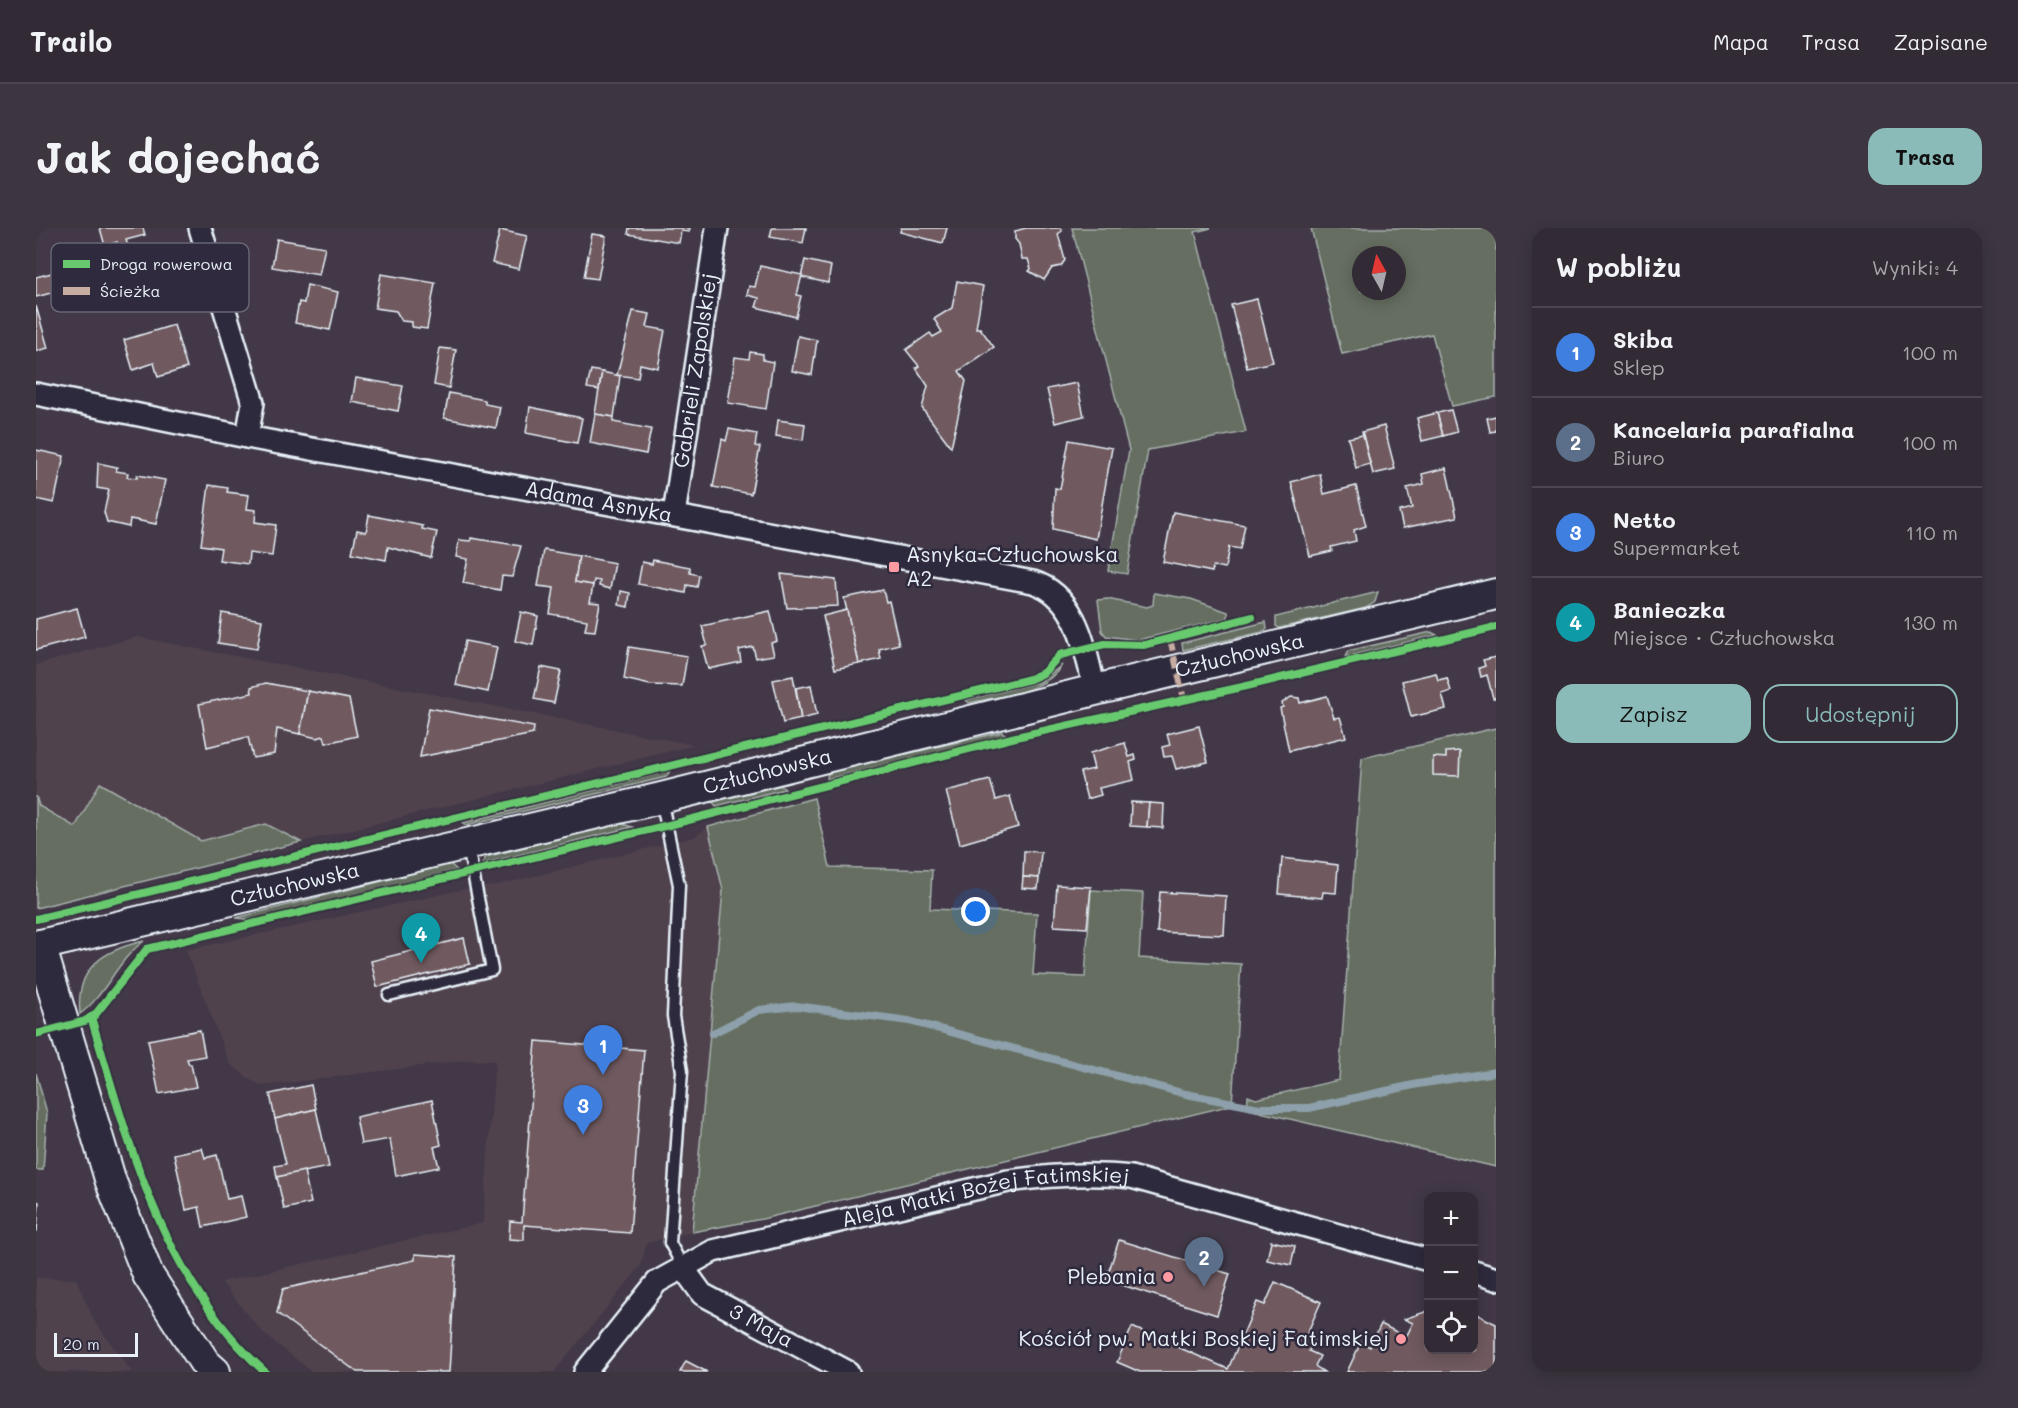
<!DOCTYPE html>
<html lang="pl">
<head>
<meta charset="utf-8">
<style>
  :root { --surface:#322a35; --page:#3d3641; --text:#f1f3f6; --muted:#a8a7ad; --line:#4d4650; --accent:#8bbbb9 }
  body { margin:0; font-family:Mali,sans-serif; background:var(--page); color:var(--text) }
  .controls { position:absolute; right:18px; bottom:18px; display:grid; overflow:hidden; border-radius:12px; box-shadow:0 3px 15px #0003 }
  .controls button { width:54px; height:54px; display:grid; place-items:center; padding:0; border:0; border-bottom:2px solid var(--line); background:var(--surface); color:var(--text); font:30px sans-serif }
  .compass { position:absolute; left:1316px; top:18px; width:54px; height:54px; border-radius:50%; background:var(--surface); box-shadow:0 3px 15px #0003; rotate:352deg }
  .scale { position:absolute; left:18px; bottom:15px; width:84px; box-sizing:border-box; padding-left:6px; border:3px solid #e8f1f8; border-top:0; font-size:16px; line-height:21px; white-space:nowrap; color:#e8f1f8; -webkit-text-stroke:4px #2f2a3d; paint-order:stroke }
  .you { position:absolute; left:940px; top:684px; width:21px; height:21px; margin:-15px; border:4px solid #fff; border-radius:50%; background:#1a73e8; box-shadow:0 0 0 9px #1a73e833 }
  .badge { display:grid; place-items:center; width:39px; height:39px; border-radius:50%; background:var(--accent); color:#fff; font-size:20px; font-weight:700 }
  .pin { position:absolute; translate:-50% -50px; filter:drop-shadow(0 2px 3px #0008) }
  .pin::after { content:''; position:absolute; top:32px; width:21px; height:18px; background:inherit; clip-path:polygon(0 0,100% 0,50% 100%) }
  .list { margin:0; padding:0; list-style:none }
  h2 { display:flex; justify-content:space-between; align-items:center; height:78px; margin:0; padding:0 24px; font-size:26px }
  h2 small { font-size:20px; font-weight:400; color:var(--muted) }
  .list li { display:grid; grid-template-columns:39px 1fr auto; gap:18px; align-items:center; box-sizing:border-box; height:90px; padding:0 24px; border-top:2px solid var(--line) }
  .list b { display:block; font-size:22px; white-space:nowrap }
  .list p { margin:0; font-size:20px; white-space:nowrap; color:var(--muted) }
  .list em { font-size:20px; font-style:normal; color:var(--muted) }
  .actions { display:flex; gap:12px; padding:18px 24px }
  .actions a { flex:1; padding:14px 0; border:2px solid var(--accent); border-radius:18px; text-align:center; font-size:21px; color:var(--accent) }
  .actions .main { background:var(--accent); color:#111 }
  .icon { flex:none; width:33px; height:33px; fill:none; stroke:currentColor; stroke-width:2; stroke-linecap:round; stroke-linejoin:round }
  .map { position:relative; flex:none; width:1460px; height:1144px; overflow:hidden; border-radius:18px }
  header { display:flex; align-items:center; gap:36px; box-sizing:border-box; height:84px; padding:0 30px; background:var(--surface); border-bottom:2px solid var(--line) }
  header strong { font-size:28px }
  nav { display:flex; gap:33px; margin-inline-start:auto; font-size:21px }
  .intro { display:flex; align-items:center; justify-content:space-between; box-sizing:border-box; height:144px; padding:0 36px }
  h1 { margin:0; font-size:42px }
  .button { padding:15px 27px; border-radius:18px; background:var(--accent); color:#111; font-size:21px; font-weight:700 }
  main { display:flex; gap:36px; padding:0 36px }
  aside { flex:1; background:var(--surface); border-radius:18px; box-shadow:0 3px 15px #0003 }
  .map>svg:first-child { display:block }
</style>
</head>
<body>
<header>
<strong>Trailo</strong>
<nav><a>Mapa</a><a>Trasa</a><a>Zapisane</a></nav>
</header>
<div class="intro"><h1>Jak dojechać</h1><a class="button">Trasa</a></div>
<main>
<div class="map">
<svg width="1460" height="1144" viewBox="0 0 1460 1144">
  <rect width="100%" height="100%" fill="#423847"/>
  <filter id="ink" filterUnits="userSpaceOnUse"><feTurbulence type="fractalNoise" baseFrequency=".0167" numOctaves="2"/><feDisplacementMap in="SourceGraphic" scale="12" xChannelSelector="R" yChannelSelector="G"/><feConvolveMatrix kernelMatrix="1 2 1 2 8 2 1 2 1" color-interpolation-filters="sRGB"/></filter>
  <g filter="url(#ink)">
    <!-- built -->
    <g fill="#50424e">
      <path d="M101,409L659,517L265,614L230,596L165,613L64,555L39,599L3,578L0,568V437Z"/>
      <path d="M672,599L687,662L656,1004L611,1015L604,1039L518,1144H276L227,1105L185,1054L447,995L459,833L432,832L227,858L216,853L193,835L150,722L425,662L462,657L658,609Z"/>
      <path d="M0,1050L40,1051L59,1094L96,1144H0Z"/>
    </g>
    <!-- green -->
    <g fill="#656e61" stroke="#a6b0ac" stroke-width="1.5" fill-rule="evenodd">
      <path d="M1036,0H1175L1159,4L1210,204L1112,222L1091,346L1072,343L1093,222Z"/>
      <path d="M1275,0H1460V169L1416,178L1396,106L1306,126ZM1325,27H1361V63H1325Z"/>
      <path d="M1342,364L1339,374L1330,380L1243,400L1240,398V389Z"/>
      <path d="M1118,365L1155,371L1192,384V390L1102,412L1070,408L1066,403L1062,372L1071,371L1111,379L1117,377Z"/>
      <path d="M1230,394L1231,401L1226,404L1147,422L1146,415Z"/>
      <path d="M1395,404L1401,407L1309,429L1312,423Z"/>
      <path d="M1026,437C1008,466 964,467 933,475L930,472L1004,454Z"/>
      <path d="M1460,500V939L1211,881L1212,868L1220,871L1303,852L1326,530Z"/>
      <path d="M966,504L972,508L791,551L792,544Z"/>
      <path d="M634,543L630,549L430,597L427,595Z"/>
      <path d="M64,555L165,613L230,596L265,614L0,680V568L3,578L39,599Z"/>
      <path d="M744,557L749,561L680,578L675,572Z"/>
      <path d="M778,570L794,639L896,642L894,681L1001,685L997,747L1049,749L1055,662L1107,665L1103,730L1205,736L1196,877L726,991L656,1004L687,662L672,599Z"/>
      <path d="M583,595L596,599L446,636L450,629Z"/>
      <path d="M414,636L421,642L220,692L200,690Z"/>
      <path d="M108,713C81,732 70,767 44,786C39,739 68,722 108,713Z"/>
      <path d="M0,845L11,885L7,942H0Z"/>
    </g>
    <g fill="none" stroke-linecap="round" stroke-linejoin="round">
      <!-- stream -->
      <path stroke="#8da0ab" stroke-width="8" d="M677,805L723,782L760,778L873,793L1150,866L1223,880H1273L1382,856L1460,844"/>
    </g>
    <!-- building -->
    <g fill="#705a5f" stroke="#e8f1f8" stroke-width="1.5">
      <path d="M64,0H107L109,7L90,12L92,18L83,20L81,14L69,18Z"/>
      <path d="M593,0H654L653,4L645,3L643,15L592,6Z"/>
      <path d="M736,0H770L767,15L734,9Z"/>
      <path d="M865,0H911L907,15L864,4Z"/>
      <path d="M990,0H1024L1026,3L1022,6L1029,32L1025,38L1016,40L1008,52L993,43L995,41L992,31H986L983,16L979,11V3Z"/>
      <path d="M464,2L491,8L483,41L456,35Z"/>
      <path d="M556,6L570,8L562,51L548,49Z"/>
      <path d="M241,11L289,19L283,47L236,39Z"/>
      <path d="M769,32L795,38L792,55L765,49Z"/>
      <path d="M724,38L766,47L761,67L765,68L760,89L720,79L723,70L711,67L713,58L719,59Z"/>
      <path d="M31,41L37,59L0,69V49Z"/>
      <path d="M345,46L399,55L391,101L376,99V94L366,93L360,83L339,80Z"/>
      <path d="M921,53L947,58L940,100H944L958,119L923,143L930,153L915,219L886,180L892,158L880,140L883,138L870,122L894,105L897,109L906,104L898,91L916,80Z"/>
      <path d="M271,57L302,64L294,102L259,95L263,74L268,75Z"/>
      <path d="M1221,71L1237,134L1211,140L1195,77Z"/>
      <path d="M0,78L12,120L0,123Z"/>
      <path d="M597,83L614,86L611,99L629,102L622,140L604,136L602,150L581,147Z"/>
      <path d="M138,97L151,140L122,149L118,135L97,142L88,112Z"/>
      <path d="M762,108L781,112L776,147L756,143Z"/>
      <path d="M404,120L420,122L413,160L398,157Z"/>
      <path d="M714,124L727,126V132L737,134L730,181L692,175L699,129L713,131Z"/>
      <path d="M555,142L566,144L563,162L551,160Z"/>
      <path d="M566,144L584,148L578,189L559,186Z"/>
      <path d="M320,150L367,158L362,183L316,174Z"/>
      <path d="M1041,155L1048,188L1019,195L1011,161Z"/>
      <path d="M413,165L449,172V176L464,179L460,200L408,190Z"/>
      <path d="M494,179L546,190L541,215L490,205Z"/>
      <path d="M1415,182L1421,204L1407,208L1401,185Z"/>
      <path d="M1401,185L1407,208L1386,213L1381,190Z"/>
      <path d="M559,186L578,189L577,194L615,201L610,226L554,215Z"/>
      <path d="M1460,188V203L1454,204L1451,190Z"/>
      <path d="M742,192L769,196L767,212L740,208Z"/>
      <path d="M1348,198L1359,241L1337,246L1326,204Z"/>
      <path d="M693,201L721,206L719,218L724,219L715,266L677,259L686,211L690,213Z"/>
      <path d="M1327,207L1334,236L1320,240L1312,210Z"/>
      <path d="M1033,212L1076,220L1060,311L1017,301L1019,260L1024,261Z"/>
      <path d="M0,222L28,228L18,275L0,271Z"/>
      <path d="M62,235L81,239L80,243L92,245L91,249L101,250V247L129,252L120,296L94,291L93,299L71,294L68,284L73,262L61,260Z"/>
      <path d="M1410,240L1421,289L1367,300L1363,283L1376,280L1371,260L1388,256L1386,246Z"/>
      <path d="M1284,246L1288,266L1320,258L1330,298L1318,302L1320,313L1295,319L1296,323L1274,328L1255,254Z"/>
      <path d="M173,257L192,260L191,264L213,267L211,281L220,282L219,294L240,297L236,328L213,325L212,336L183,332L185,320L165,317Z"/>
      <path d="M1137,284L1209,297L1204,321L1193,319L1189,340L1177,338L1176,344L1127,334Z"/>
      <path d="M333,287L387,298L386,301L401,304L395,330L352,319L350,332L316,325L321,302L330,304Z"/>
      <path d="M435,310L485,318L476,349L466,348L464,362L427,355L432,331L420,329L423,312L435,313Z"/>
      <path d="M508,322L543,328L539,354L557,357L554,374L564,375L559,403L549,402L551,392L514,386L518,360L502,358Z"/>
      <path d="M543,328L579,335L574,361L563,358L564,353L558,352L557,357L539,354Z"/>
      <path d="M617,332L654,339V345L663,347L661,359L651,357L650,365L602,356L606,334L616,336Z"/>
      <path d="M745,346L800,352L802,378L751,380Z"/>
      <path d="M847,362L850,374L853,373L863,416L843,421L845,431L823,436L808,370Z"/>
      <path d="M585,363L594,365L592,379L583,377Z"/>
      <path d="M41,380L49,409L0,422V391Z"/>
      <path d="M811,382L823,436L799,441L787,388Z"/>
      <path d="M734,383L741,413L735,415L738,427L720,430L717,419L703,422L705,434L672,441L666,418L671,417L666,398Z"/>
      <path d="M485,384L502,388L497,417L479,413Z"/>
      <path d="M186,385L226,392L221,421L182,415Z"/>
      <path d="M429,413L461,419L452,464L420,457Z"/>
      <path d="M593,419L651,428L646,458L614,457L588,451Z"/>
      <path d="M1460,429V470H1457L1451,447L1445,449L1443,440L1449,438L1447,432Z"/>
      <path d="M505,439L525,443L518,475L498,471Z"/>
      <path d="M1400,445L1402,452L1411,450L1415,463L1406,466L1410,481L1375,489L1366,453Z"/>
      <path d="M757,448L765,491L747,495L737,452Z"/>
      <path d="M230,455L272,463L264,506L241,501L238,526L217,530L212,509L171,519L163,476L216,465L215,459Z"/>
      <path d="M775,457L781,487L765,491L760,460Z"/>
      <path d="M272,463L313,471L321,508L290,515L288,508L281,510L264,506Z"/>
      <path d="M1291,468L1298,490L1304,489L1310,509L1253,523L1244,480L1247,479L1246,475L1255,469L1263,470L1264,475Z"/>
      <path d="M393,480L498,499L497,506L384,529Z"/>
      <path d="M1163,498L1172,534L1140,541L1136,528L1128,529L1126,519L1134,517L1131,506Z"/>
      <path d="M1089,515L1093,529L1099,527L1100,532L1094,534L1098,552L1063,560L1065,567L1051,571L1044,544L1058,541L1054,525Z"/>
      <path d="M1424,523L1423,548L1397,547V529L1410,530V524Z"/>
      <path d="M954,552L960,572L974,568L982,599L924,616L910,563Z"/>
      <path d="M1095,574L1113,575L1111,599L1094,598Z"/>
      <path d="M1113,575L1128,576L1127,600L1111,599Z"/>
      <path d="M988,623L1005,624L1003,650L987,649Z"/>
      <path d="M1246,630L1302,637L1300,665L1287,664L1286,670L1243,666Z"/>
      <path d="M987,649L1003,650L1002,661L986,660Z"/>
      <path d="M1021,657L1055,659L1051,700L1018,698Z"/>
      <path d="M1124,664L1190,668L1188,707L1121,704Z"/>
      <path d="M428,710L434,736L341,759L335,733Z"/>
      <path d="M164,802L169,828L151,831L153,836H155L160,859L123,866L112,812Z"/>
      <path d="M500,813L608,822L594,1005L488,997V1012L473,1011L474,993L486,994Z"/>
      <path d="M275,857L280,881L239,891L234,866Z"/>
      <path d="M396,872L405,917L398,919L403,939L360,948L354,911L325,916L320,889Z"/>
      <path d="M280,881L293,939L241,949L239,938L250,936L239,891Z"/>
      <path d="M166,920L169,930L181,927L191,971L205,968L210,989L167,999L163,979L150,982L138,926Z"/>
      <path d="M268,943L275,975L248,981L241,949Z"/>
      <path d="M0,973L3,974L1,1003H0Z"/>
      <path d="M1083,1012L1194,1046L1181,1087L1070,1052Z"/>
      <path d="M1235,1013L1259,1018L1255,1037L1231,1032Z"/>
      <path d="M379,1026L420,1029L413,1144H321L241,1085L247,1061L379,1032Z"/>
      <path d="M1239,1054L1285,1074L1270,1108L1278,1111L1273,1123L1284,1128L1279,1138L1288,1144H1104L1081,1134L1096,1099L1192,1141L1221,1074L1229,1077Z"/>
      <path d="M1392,1083V1122H1438V1085L1460,1096V1144H1311L1325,1114L1334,1119L1345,1096L1370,1109L1377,1095L1368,1091Z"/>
      <path d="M650,1133L671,1144H644Z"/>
    </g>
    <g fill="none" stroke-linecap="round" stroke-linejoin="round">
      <defs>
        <g id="lane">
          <path d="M625,571L643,657L637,788L646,843L634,1015L648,1041"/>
          <path d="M353,767L456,742L432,619"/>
        </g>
        <g id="street">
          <path d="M164,0L217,175L211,209"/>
          <path id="s1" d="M0,166L211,209L997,354C1042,368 1049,422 1059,462"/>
          <path id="s2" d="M638,287L681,0"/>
          <path id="s3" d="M648,1041L666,1066L812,1144"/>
          <path d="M1438,1044L1460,1051"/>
          <path id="s4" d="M549,1144L621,1054L677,1023L972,953C1014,947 1053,944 1095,949L1392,1032"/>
        </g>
        <g id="secondary">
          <path d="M4,717L75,954L112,1047L169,1135L179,1144"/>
          <path id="s5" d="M0,718L625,570L1059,462L1460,366"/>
        </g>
      </defs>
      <!-- lane casing -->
      <use href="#lane" stroke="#e8f1f8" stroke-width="15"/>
      <!-- street casing -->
      <use href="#street" stroke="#e8f1f8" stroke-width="26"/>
      <!-- secondary casing -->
      <use href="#secondary" stroke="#e8f1f8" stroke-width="34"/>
      <!-- lane -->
      <use href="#lane" stroke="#2f2a3d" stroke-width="10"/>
      <!-- street -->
      <use href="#street" stroke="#2f2a3d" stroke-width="21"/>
      <!-- secondary -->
      <use href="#secondary" stroke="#2f2a3d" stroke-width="30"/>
      <!-- quiet -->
      <path stroke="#c7aca2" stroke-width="6" stroke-dasharray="12 6" stroke-linecap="butt" d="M1134,411L1148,471"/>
      <defs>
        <g id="cycleway">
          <path d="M0,691L994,451L1007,445L1024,427L1069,416L1108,417L1216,389"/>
          <path d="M55,789C93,916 126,1051 229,1144"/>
          <path d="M0,806L49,793L59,787L111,721L633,597L980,509L1211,458L1460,399"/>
        </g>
      </defs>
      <!-- cycleway casing -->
      <use href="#cycleway" stroke="#2f2a3d" stroke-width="11"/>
      <!-- cycleway -->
      <use href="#cycleway" stroke="#67ca6e" stroke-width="8"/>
    </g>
  </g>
  <!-- markers -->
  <g fill="#ff9aa2" stroke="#2f2a3d" stroke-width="2">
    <rect x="852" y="333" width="12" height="12" rx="3"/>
    <circle cx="1132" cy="1049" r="6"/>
    <circle cx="1365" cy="1111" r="6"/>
  </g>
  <g text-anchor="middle" stroke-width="5" stroke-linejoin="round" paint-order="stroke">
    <!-- street labels -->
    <g font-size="21" fill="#e8f1f8" stroke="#2f2a3d">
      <text dy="7" stroke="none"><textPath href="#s2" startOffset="146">Gabrieli Zapolskiej</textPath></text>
      <text dy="7" stroke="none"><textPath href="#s1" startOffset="573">Adama Asnyka</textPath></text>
      <text dy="7" stroke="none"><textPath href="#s5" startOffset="1238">Człuchowska</textPath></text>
      <text dy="7" stroke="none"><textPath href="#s5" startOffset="752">Człuchowska</textPath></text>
      <text dy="7" stroke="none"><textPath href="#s5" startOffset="266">Człuchowska</textPath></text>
      <text dy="7" stroke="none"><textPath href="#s4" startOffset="458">Aleja Matki Bożej Fatimskiej</textPath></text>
      <text dy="7" stroke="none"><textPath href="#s3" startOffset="98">3 Maja</textPath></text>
    </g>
    <!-- poi labels -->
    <g font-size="21" fill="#e8f1f8" stroke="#2f2a3d" text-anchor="end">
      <text x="870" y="334" text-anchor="start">Asnyka-Człuchowska<tspan x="870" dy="24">A2</tspan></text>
      <text x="1120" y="1056">Plebania</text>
      <text x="1353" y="1118">Kościół pw. Matki Boskiej Fatimskiej</text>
    </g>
  </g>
  <!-- legend -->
  <rect x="15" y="15" width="198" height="69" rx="9" fill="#2f2a3d" stroke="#666675" stroke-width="1.5"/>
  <rect x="27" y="32" width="27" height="8" fill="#67ca6e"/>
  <rect x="27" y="59" width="27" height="8" fill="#c7aca2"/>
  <g font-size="16" fill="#e8f1f8">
    <text x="64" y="42">Droga rowerowa</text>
    <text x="64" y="69">Ścieżka</text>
  </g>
</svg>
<div class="controls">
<button>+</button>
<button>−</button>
<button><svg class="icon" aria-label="locate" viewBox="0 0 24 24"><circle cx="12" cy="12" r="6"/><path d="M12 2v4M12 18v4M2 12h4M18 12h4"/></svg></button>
</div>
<svg class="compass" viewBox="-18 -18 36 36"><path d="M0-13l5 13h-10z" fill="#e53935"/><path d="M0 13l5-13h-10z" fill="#a8a7ad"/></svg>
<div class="scale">20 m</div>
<div class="you"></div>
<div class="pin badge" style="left:567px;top:847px;background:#3f7fe0">1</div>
<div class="pin badge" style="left:1168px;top:1059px;background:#5c6f8a">2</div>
<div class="pin badge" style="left:547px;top:907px;background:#3f7fe0">3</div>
<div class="pin badge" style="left:385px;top:735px;background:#0f9aa8">4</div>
</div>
<aside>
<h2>W pobliżu<small>Wyniki: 4</small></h2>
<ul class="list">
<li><span class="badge" style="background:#3f7fe0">1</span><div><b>Skiba</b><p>Sklep</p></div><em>100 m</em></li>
<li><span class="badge" style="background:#5c6f8a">2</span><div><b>Kancelaria parafialna</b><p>Biuro</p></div><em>100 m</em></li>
<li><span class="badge" style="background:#3f7fe0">3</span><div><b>Netto</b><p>Supermarket</p></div><em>110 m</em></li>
<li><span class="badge" style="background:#0f9aa8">4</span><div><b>Banieczka</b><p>Miejsce · Człuchowska</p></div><em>130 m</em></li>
</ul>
<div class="actions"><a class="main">Zapisz</a><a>Udostępnij</a></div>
</aside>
</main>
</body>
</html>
